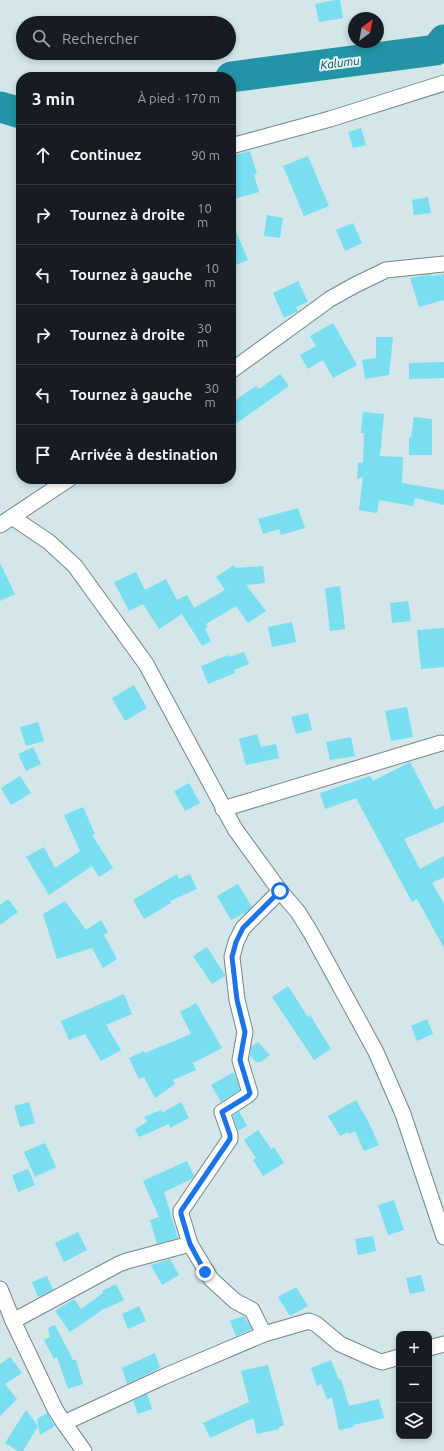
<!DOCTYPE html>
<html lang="fr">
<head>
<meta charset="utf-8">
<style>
  :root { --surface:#171b24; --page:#20242c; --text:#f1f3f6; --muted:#9ea1a6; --line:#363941 }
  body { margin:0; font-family:Ubuntu,sans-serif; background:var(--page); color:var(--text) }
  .controls { position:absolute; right:12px; bottom:12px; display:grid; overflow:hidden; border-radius:8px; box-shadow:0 2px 6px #0003 }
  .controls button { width:36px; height:36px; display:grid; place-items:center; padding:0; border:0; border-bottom:1px solid var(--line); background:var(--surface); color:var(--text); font:20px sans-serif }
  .compass { position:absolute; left:348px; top:12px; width:36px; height:36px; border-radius:50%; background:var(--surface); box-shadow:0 2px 6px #0003; rotate:32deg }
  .stop { position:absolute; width:12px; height:12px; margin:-9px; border:3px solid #1a73e8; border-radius:50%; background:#fff }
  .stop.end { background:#1a73e8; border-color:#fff; box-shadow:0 1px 4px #0008 }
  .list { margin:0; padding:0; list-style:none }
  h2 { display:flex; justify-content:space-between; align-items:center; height:52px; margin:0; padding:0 16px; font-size:17px }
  h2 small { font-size:13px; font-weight:400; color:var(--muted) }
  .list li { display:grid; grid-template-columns:26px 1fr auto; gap:12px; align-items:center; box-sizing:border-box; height:60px; padding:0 16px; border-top:1px solid var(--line) }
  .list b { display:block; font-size:15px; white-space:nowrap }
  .list em { font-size:13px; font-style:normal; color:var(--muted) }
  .icon { flex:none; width:22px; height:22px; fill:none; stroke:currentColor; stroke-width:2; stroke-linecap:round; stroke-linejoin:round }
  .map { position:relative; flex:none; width:444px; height:1451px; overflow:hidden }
  .search { position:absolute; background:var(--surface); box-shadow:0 2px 6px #0003; left:16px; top:16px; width:220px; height:44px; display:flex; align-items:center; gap:10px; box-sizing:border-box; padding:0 14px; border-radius:22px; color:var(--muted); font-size:15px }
  .panel { position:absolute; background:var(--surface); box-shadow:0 2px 6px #0003; left:16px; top:72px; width:220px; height:412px; border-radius:16px }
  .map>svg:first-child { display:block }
</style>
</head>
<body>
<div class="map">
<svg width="444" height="1451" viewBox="0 0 444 1451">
  <rect width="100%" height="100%" fill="#d3e6e9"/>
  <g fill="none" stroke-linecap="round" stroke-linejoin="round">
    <!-- river -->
    <g stroke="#2294a5" stroke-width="31">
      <path d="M231,77L436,50L444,40"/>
      <path d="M0,107L21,113"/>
    </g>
  </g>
  <!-- building -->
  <g fill="#78def0">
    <path d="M336,0H340L343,18L319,22L315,4Z"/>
    <path d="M361,128L366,145L353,148L348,132Z"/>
    <path d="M250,151L257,174L254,175L259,192L231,200V156Z"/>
    <path d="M308,156L329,206L304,216L283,166Z"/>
    <path d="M428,197L431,213L414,215L412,200Z"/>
    <path d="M267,215L283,218L280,238L264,236Z"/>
    <path d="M231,219L248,260L231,267Z"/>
    <path d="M353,223L362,243L345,251L336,230Z"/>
    <path d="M431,274V276L444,274V300L419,307L410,278Z"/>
    <path d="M298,281L308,302L296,307L298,311L284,318L273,293Z"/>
    <path d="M333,323L357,365L333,378L323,360L308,369L300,355L316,346L310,336Z"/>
    <path d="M376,337H393L389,375L365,379L362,360L376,358Z"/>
    <path d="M444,362V378L409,379V363Z"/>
    <path d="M280,374L289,386L237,423L231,415V403L256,386L259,389Z"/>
    <path d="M363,412L384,414L380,456L403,457L402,483L444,490V505L415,498L413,506L379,500L377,513L359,510L363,477L357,479L358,463L363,462L364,433H361Z"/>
    <path d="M414,417L432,419V455H409V437L411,438Z"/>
    <path d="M298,508L305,528L281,535L279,529L263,534L258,519Z"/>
    <path d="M0,563L15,594L0,601Z"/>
    <path d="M234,565L236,568L263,566L265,583L246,585L266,611L248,623L236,606L206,624L208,627L205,629L211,641L202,646L182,614L159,629L143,604L129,611L114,582L136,572L145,590L166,579L177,600L187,595L194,608L225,590L216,577Z"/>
    <path d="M340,586L345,629L330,631L325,588Z"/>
    <path d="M408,601L411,621L392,623L390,603Z"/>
    <path d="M292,622L296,642L272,647L268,627Z"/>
    <path d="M444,628V667L421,669L417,630Z"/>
    <path d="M244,652L249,664L234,670L235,673L208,684L201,666L228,655L229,657Z"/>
    <path d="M134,685L147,708L125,721L112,698Z"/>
    <path d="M407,707L413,737L391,741L385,711Z"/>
    <path d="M308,713L312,730L296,734L291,717Z"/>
    <path d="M38,722L44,741L26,746L20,727Z"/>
    <path d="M257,734L261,747L276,744L279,758L246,765L239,739Z"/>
    <path d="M351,737L355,756L330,760L326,742Z"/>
    <path d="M33,747L41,764L26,771L18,754Z"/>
    <path d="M410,762L435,810L444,805V822L404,839L420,869L444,856V877L432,883L444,904V948L417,899L412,902L356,798L325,809L320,793L370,776L373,781Z"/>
    <path d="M20,776L31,793L11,805L1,788Z"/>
    <path d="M189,783L200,803L185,811L174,791Z"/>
    <path d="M83,807L95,834L92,835L113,868L99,877L92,866L49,895L26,857L44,847L55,868L80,851L64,815Z"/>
    <path d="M177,874L179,879L190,874L197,889L170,901L171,903L144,919L133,900Z"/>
    <path d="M238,884L252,907L247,912L231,920L217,896Z"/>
    <path d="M8,899L18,912L0,925V905Z"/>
    <path d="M65,901L86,930L101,920L108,932L104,935L117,959L103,968L92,948L57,959L43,914Z"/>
    <path d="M207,947L225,975V976L212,984L193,956Z"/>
    <path d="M288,986L308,1017L310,1015L331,1049L314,1060L272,997Z"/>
    <path d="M124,994L132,1014L106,1025L121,1050L101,1061L85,1034L69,1040L61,1021Z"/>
    <path d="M196,1003L222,1048L193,1063L196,1070L173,1080L175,1084L155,1098L144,1077L139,1079L129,1058L144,1051L145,1053L191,1034L180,1012Z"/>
    <path d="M427,1019L433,1034L417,1041L411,1026Z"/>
    <path d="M258,1042L270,1055L261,1062H256L250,1055L251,1047Z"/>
    <path d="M234,1072L240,1090L221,1102L211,1085Z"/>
    <path d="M356,1100L368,1121L379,1145L364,1151L355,1131L349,1134L348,1132L340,1136L328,1116Z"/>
    <path d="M29,1102L35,1123L20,1127L14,1106Z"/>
    <path d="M181,1102L189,1118L170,1128L169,1124L139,1137L135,1129L147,1122L144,1117L161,1110L162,1113Z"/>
    <path d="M239,1111L247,1126L238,1131L233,1116Z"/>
    <path d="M258,1130L271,1149L274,1147L284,1163L263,1176L253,1160L256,1158L244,1140Z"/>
    <path d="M45,1143L56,1167L35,1177L24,1152Z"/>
    <path d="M187,1161L194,1176L192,1179L164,1192L178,1238L157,1244L150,1220L159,1217L143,1181Z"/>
    <path d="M28,1169L35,1185L18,1192L12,1175Z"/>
    <path d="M394,1200L404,1230L388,1235L378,1205Z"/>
    <path d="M78,1232L87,1250L64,1262L55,1243Z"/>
    <path d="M373,1236L376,1251L358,1255L355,1239Z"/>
    <path d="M170,1259L179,1275L162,1285L151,1265Z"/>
    <path d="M421,1275L425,1291L410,1294L406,1278Z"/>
    <path d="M47,1276L53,1290L38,1297L32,1282Z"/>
    <path d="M116,1284L124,1300L102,1310L70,1332L55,1311L74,1299L81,1309L103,1293L102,1291Z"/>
    <path d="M296,1287L308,1306L290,1316L278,1297Z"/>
    <path d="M139,1306L146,1321L128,1329L122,1314Z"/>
    <path d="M244,1316L252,1329L236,1336L230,1321Z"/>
    <path d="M55,1325L73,1360H76L83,1384L68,1389L57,1357L54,1359L44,1340L50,1337L48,1328Z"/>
    <path d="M155,1353L160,1368L127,1384L122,1368Z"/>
    <path d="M10,1357L22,1373L5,1384L17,1399L0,1416V1364Z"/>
    <path d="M331,1360L339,1380L341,1379L349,1406L379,1399L384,1418L353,1425L354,1427L339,1430L332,1397L327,1399L321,1384L317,1386L311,1368Z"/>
    <path d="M268,1365L284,1425L279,1427V1429L257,1434L253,1418L210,1438L203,1423L249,1402L241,1371Z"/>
    <path d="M147,1394L152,1409L138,1414L133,1401Z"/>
    <path d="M26,1410L38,1426L23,1451H18L5,1443Z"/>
    <path d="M47,1413L55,1426L40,1435L37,1419Z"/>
  </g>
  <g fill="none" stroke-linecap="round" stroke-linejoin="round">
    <defs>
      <g id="street">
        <path d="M231,146L330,119L444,83"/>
        <path d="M231,371L330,299L355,285L386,270L444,264"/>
        <path d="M12,517L49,542L75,566L146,664L235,829L280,891L298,912L311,933L376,1052L403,1114L444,1237"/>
        <path d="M0,525L69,479"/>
        <path d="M223,809L441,743"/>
        <path d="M190,1244L211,1279L235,1301L252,1310L264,1334"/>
        <path d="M0,1289L13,1321L55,1409L64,1423"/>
        <path d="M13,1321L119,1264L127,1261L190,1244L181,1214V1211L230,1139V1135L222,1112L248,1095L250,1093L240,1060L245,1032L237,1000L232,957L236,942L243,928L280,891"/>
        <path d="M429,1348L444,1344"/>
        <path d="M84,1451L64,1423L163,1377L264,1334L309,1321L316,1324L340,1344L376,1360L382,1362L399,1357"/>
      </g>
    </defs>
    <!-- street casing -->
    <use href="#street" stroke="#758689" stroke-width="17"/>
    <!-- street -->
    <use href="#street" stroke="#fff" stroke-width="15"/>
  </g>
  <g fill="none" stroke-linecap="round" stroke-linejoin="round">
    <!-- route -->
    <path stroke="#1a73e8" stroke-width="5" d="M205,1272L190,1244L181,1214V1211L230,1139V1135L222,1112L248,1096L250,1093L240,1060L245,1032L237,1000L232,957L236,942L243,928L280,891"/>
  </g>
  <g text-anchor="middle" stroke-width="4" stroke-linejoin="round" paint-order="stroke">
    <!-- water labels -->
    <g font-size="12" font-style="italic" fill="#1a4850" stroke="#e0f3f7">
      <text transform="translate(340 63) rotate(-7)" y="4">Kalumu</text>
    </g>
  </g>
</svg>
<div class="controls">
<button>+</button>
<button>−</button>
<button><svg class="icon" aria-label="layers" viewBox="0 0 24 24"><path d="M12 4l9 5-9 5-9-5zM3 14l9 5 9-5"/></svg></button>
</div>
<svg class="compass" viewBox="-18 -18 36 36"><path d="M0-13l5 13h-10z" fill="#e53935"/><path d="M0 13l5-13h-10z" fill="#9ea1a6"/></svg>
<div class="stop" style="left:280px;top:891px"></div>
<div class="stop end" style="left:205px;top:1272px"></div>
<div class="search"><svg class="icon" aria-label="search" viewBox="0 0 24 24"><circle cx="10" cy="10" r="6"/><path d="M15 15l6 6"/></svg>Rechercher</div>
<section class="panel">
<h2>3 min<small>À pied · 170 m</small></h2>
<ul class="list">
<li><svg class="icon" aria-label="ahead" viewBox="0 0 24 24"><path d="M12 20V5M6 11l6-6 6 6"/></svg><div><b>Continuez</b></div><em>90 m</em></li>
<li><svg class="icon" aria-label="right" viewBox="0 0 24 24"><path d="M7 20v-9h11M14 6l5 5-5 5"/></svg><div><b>Tournez à droite</b></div><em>10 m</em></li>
<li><svg class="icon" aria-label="left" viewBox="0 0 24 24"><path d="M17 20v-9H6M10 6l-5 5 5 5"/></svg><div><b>Tournez à gauche</b></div><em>10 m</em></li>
<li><svg class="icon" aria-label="right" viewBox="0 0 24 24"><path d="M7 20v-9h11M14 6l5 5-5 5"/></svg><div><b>Tournez à droite</b></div><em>30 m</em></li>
<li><svg class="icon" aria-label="left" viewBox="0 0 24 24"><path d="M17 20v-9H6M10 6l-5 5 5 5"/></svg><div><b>Tournez à gauche</b></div><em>30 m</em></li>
<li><svg class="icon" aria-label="arrive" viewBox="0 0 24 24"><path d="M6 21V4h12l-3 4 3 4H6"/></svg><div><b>Arrivée à destination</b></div></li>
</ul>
</section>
</div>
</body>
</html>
